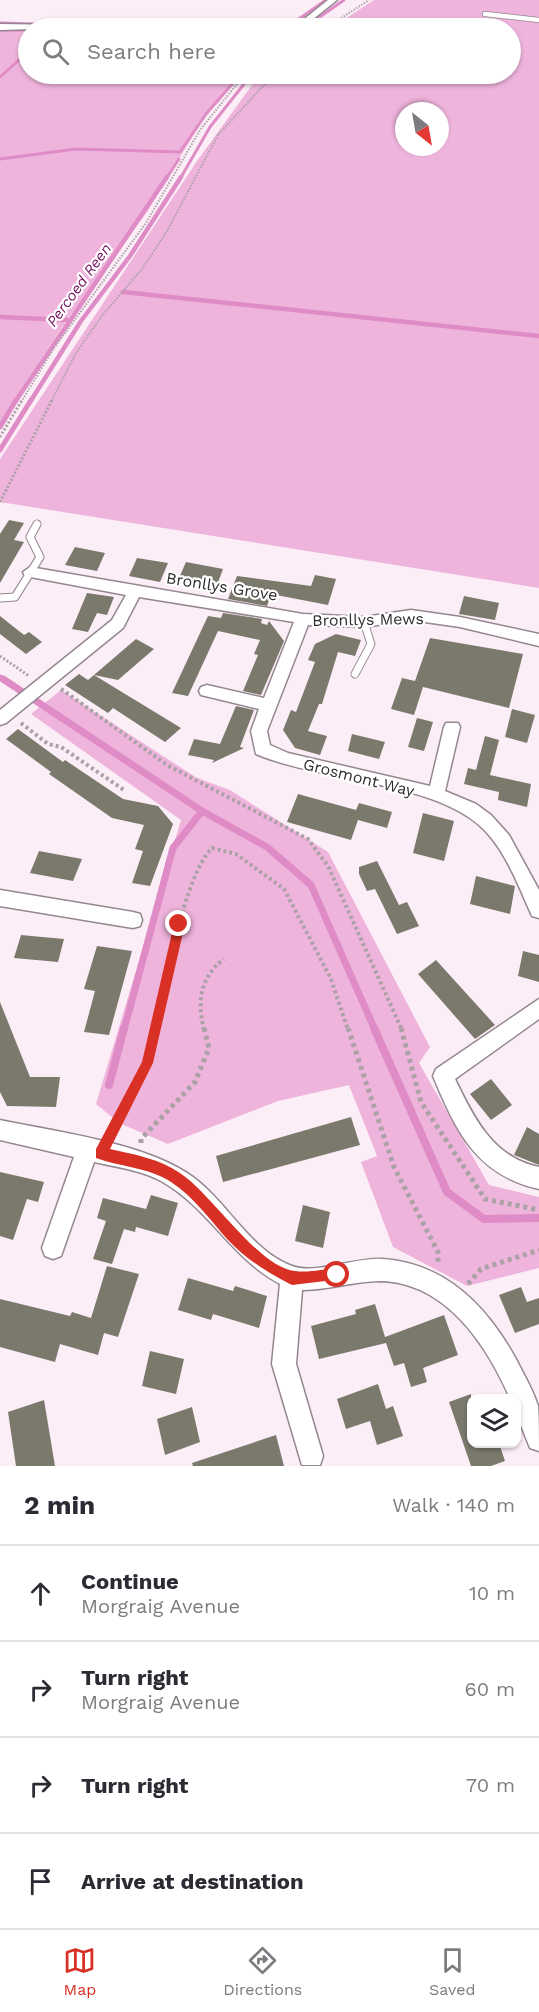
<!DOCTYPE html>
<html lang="en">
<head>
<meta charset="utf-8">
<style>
  :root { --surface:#fff; --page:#f7f7f7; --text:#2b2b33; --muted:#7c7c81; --line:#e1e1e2; --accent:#d93025 }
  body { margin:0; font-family:"Work Sans",sans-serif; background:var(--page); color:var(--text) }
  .controls { position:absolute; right:18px; bottom:18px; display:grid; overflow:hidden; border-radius:12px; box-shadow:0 2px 4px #0004 }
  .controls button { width:54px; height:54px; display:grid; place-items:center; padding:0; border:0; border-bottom:2px solid var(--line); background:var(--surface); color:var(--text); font:30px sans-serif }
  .compass { position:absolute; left:395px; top:102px; width:54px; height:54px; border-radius:50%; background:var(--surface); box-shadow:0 2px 4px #0004; rotate:149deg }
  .stop { position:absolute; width:18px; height:18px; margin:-14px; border:4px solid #d93025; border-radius:50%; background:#fff }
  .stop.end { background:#d93025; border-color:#fff; box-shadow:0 2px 6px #0008 }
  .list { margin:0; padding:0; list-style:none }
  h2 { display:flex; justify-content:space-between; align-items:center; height:78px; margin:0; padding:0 24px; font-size:26px }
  h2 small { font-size:20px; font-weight:400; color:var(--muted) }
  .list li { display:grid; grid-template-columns:39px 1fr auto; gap:18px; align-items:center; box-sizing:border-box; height:96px; padding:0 24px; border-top:2px solid var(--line) }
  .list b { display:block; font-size:22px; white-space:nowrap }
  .list p { margin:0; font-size:20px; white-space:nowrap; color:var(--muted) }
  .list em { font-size:20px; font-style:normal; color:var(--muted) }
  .icon { flex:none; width:33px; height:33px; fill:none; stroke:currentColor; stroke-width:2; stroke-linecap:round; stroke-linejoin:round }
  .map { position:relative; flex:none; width:539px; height:1466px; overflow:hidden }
  .search { position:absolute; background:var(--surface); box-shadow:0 2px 4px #0004; left:18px; right:18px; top:18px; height:66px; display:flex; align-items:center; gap:15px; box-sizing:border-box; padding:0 21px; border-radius:33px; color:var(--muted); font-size:22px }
  .sheet { height:462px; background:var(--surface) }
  nav { display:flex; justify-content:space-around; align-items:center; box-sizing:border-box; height:84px; border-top:2px solid var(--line); background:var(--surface); font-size:16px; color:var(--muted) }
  nav a { display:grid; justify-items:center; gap:3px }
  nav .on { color:var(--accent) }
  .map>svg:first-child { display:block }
</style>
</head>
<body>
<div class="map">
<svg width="539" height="1466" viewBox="0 0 539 1466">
  <rect width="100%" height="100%" fill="#fceef7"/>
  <!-- green -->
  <g fill="#efb4dc" fill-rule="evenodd">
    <path d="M374,0H539V588L0,502V459L197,161L252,85L267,74H510V28H331ZM404,111H440V147H404Z"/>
    <path d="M0,30H28V74H241L206,114L147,212L67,320L26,382L0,427Z"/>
    <path d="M61,690L197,778L230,790L328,852L430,1047L419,1063L489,1185L539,1197V1268L467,1286L393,1247L361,1162L377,1156L349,1085L278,1101L168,1144L119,1123L96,1104L181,820L31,714Z"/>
  </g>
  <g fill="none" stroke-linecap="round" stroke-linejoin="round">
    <!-- stream-far4 -->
    <g stroke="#df8cc6" stroke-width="3">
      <path d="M0,23L169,28"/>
      <path d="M286,28L326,0"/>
      <path d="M304,28L344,0"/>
      <path d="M0,30H28"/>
      <path d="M0,77L28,52"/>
      <path d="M0,159L76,149L180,152L206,114L241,74"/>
      <path d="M166,179L179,159"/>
      <path d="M180,179L210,127L252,74"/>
    </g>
    <!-- stream-far3 -->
    <g stroke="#df8cc6" stroke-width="4.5">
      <path d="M123,292L539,336"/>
      <path d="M0,317L67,320"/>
      <path d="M15,402L167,177"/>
      <path d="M30,402L81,321L130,256L181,177"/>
    </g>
    <!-- stream-far2 -->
    <g stroke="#df8cc6" stroke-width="5">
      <path d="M0,427L16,400"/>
      <path d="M0,450L31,400"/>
      <path d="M0,677L6,681"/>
    </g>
    <!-- stream-far1 -->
    <g stroke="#df8cc6" stroke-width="7">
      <path d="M3,679L202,811L267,847L311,885L375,1030"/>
      <path d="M124,1030L173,848L202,811"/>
    </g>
    <!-- stream -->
    <g stroke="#df8cc6" stroke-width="8">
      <path d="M374,1028L447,1192L484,1219L539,1218"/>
      <path d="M109,1085L124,1028"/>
    </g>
  </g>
  <!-- building -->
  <g fill="#7b796c">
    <path d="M9,520L24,523L14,540L24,542L0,583V534Z"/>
    <path d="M75,547L105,553L97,571L65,565Z"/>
    <path d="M137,558L168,563L160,582L129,576Z"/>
    <path d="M186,562L223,569L217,585L179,578Z"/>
    <path d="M315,575L336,579L328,605L271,594L267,606L228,599L237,576L311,586Z"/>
    <path d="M87,593L114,597L107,615L97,613L88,632L72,629Z"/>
    <path d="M464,596L499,603L495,620L459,614Z"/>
    <path d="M223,613L262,619L261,623L267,625L269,621L284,641L261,695L243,691L258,655L254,654L260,640L218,631L188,696L172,693L208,616L221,618Z"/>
    <path d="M0,616L24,635L29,632L42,642L26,654L0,634Z"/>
    <path d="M336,634L361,640L355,656L338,652L322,704H319L308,731L327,736L320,755L295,748L283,730L291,710L296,712L315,662L308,660L315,644Z"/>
    <path d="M430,638L523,654L509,708L423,687L414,715L391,709L402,678L415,681Z"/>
    <path d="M136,639L154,649L118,680L94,675Z"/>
    <path d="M79,674L88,680L94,675L181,728L165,742L113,708L108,713L65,685Z"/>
    <path d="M236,706L254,710L240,747L244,748L212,763L214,760L188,755L194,739L220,744Z"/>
    <path d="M512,709L535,715L527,743L505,737Z"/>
    <path d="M417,718L433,722L424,751L408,747Z"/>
    <path d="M18,729L63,762L65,760L123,799L158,806L173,824L150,886L132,883L143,851L135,849L144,825L112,818L49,774L51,772L6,739Z"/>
    <path d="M352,734L385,742L379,759L348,751Z"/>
    <path d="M485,736L499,740L490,775L531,784L527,807L498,800L499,792L464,784L468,768L476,770Z"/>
    <path d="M298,794L356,810L359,803L392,812L387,828L358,820L351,840L287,822Z"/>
    <path d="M423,813L454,821L444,861L413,853Z"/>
    <path d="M39,851L82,859L73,881L30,873Z"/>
    <path d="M377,861L399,905L407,902L419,926L397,934L375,889L367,891L359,874V867Z"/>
    <path d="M476,876L515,886L510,914L470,904Z"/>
    <path d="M21,935L64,939L58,962L14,958Z"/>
    <path d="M97,946L132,951L109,1035L84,1032L95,991L84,989Z"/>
    <path d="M523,951L539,955V982L518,976Z"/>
    <path d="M436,960L495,1025L475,1039L418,974Z"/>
    <path d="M0,1002L30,1077H60L56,1107L7,1106L0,1092Z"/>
    <path d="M491,1079L512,1105L491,1120L470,1094Z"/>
    <path d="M351,1117L360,1145L223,1182L216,1156Z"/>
    <path d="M527,1127L539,1134V1165L514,1155Z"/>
    <path d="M0,1172L44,1182L38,1202L27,1199L13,1240L0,1236Z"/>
    <path d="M151,1195L178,1203L168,1236L136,1227L135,1232L124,1229L112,1264L93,1259L106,1221L97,1218L103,1198L146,1209Z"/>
    <path d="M303,1205L330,1212L323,1248L295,1241Z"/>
    <path d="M107,1266L139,1274L118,1337L104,1333L98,1355L60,1344L55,1362L0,1347V1299L70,1316L72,1312L91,1318Z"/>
    <path d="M188,1278L233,1291L235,1286L267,1296L259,1328L213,1314L211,1320L178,1310Z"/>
    <path d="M521,1287L527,1302L539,1298V1324L515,1333L499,1295Z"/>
    <path d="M375,1304L385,1337L444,1315L458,1355L423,1368L427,1382L411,1387L404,1363L394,1366L386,1343L319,1359L311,1326L356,1314L355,1310Z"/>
    <path d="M150,1351L184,1359L176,1394L142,1386Z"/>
    <path d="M378,1384L386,1409L393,1406L403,1436L377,1445L370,1421L346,1429L337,1399Z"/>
    <path d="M471,1394V1443H499L505,1461L491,1466H471L449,1402Z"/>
    <path d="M44,1400L55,1466H16L8,1412Z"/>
    <path d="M192,1407L200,1442L165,1455L157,1419Z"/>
    <path d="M276,1435L284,1466H193L192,1463Z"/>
  </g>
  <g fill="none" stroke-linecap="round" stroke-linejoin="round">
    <defs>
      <path id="service-far1" d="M485,14L539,20"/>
      <g id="service">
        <path d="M0,598L15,597L40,557L30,537L37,524"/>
        <path d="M355,674L371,644L364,622"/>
      </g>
      <g id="minor">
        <path d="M328,0H337L302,28H293Z"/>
        <path d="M0,24L64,25L68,28L0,30Z"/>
        <path d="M30,567L303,614L364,617L411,610L460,617L539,634V646L460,627L411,620L364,627L308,625L267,731L270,745L288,753L430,786L444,727L446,723H458L460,727L445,791L476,804L491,815L509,835L539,890V918L532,916C518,885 505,848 479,825C428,781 319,781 256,754L251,731L259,709L201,695L199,691L201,687L207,685L264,698L294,622L139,597L123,628L6,723L0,725V710L112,620L126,595L25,576L23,572Z"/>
        <path d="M0,890L133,912L140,914L142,920L140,926L133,928L0,906Z"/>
        <path d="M539,999V1019L455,1079C474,1119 494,1158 539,1167V1189C476,1175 456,1131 433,1076L436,1069Z"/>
        <path d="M0,1120C57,1132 154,1144 198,1181C230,1207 252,1251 292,1266C316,1275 356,1257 382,1259C446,1263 488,1307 517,1361C524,1375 533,1390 538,1406C539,1419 539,1438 539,1451L530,1448L516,1413V1398H510C486,1344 446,1283 381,1281C354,1281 329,1290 302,1290L296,1364L323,1456L320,1465H302L272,1364L280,1284C232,1259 208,1207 161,1181C141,1170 116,1167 94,1162L61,1256L53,1259L45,1256L42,1248L74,1157L0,1140Z"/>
      </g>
    </defs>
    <!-- service-far1 casing -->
    <use href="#service-far1" stroke="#958790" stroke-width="6"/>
    <!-- service casing -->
    <use href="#service" stroke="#958790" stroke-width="9"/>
    <!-- minor casing -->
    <use href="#minor" stroke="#958790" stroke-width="3"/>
    <!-- path-far3 -->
    <g stroke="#aba1a7" stroke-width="2" stroke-dasharray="1.5 1.5" stroke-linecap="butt">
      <path d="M326,28L369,0"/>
      <path d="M21,402L54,348L146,223L200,130L245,74"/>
      <path d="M51,402L76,353L101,317L142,269L167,231L218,135L274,74"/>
    </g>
    <!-- path-far2 -->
    <g stroke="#aba1a7" stroke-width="3" stroke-dasharray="2 2" stroke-linecap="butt">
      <path d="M0,437L22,400"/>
      <path d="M0,502L52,400"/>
      <path d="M0,656L29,676"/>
    </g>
    <!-- path-far1 -->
    <g stroke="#aba1a7" stroke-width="4" stroke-dasharray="3 3" stroke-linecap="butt">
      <path d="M61,689L167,765L308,839L328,866L402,1030"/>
      <path d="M21,723L48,744L61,747L124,790"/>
      <path d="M155,1030C164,987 184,876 212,848L236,854L284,889L331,979L348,1030"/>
      <path d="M204,1030C197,1002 200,977 224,959"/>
    </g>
    <!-- path -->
    <g stroke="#aba1a7" stroke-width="5" stroke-dasharray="4 4" stroke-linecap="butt">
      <path d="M348,1028L394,1167L438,1252V1265"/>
      <path d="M401,1028L421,1102L485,1199L539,1210"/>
      <path d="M111,1134L147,1063L155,1028"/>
      <path d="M141,1143V1139L195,1082L209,1048L204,1028"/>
      <path d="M468,1284L481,1269L539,1250"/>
    </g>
    <!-- service-far1 -->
    <use href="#service-far1" stroke="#fff" stroke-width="4.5"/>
    <!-- service -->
    <use href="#service" stroke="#fff" stroke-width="7"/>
    <!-- minor -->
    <use href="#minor" fill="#fff" fill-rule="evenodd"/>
  </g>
  <!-- route -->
  <path fill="#d93025" d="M179,920L185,924L153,1063L110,1149C133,1154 160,1159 180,1173C212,1194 259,1268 295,1271C308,1273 324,1269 337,1268L342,1270V1279L292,1285L288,1283C265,1271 246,1259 228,1240C210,1220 194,1197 171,1182C148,1167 120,1167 96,1158V1149L142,1062L174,924Z"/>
  <g text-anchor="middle" stroke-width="4.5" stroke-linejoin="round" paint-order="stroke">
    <!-- far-water labels -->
    <g font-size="15" font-style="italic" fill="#761360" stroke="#fff">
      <text transform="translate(79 285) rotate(-54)" y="5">Percoed Reen</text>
    </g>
    <!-- street labels -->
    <g font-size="16" fill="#302b2e" stroke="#fff">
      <text transform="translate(222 586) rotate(9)" y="6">Bronllys Grove</text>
      <text transform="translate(368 619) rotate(-1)" y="6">Bronllys Mews</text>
      <text transform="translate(359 777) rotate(14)" y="6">Grosmont Way</text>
    </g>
  </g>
</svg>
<div class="controls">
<button><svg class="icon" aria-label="layers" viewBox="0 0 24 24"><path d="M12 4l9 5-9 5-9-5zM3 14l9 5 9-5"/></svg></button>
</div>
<svg class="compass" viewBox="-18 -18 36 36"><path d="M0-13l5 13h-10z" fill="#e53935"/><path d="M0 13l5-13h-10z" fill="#7c7c81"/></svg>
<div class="stop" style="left:337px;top:1275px"></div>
<div class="stop end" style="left:179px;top:924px"></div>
<div class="search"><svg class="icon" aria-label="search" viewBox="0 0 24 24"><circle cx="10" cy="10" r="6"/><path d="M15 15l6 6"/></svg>Search here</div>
</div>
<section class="sheet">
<h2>2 min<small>Walk · 140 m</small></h2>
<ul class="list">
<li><svg class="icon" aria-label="ahead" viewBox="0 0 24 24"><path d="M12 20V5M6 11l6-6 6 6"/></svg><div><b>Continue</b><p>Morgraig Avenue</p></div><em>10 m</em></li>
<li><svg class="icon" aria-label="right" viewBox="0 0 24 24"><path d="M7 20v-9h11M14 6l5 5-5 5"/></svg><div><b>Turn right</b><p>Morgraig Avenue</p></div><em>60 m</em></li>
<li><svg class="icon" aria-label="right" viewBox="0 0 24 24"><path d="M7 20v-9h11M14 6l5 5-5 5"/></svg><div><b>Turn right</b></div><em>70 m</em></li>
<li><svg class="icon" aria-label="arrive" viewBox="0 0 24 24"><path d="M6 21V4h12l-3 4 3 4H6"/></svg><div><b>Arrive at destination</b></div></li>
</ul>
</section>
<nav>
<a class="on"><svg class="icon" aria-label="map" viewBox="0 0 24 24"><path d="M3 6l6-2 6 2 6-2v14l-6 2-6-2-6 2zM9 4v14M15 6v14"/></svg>Map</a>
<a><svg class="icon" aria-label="directions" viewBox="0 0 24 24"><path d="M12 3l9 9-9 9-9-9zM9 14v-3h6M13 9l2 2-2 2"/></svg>Directions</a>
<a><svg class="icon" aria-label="saved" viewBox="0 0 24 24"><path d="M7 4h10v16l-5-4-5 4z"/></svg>Saved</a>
</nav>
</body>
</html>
